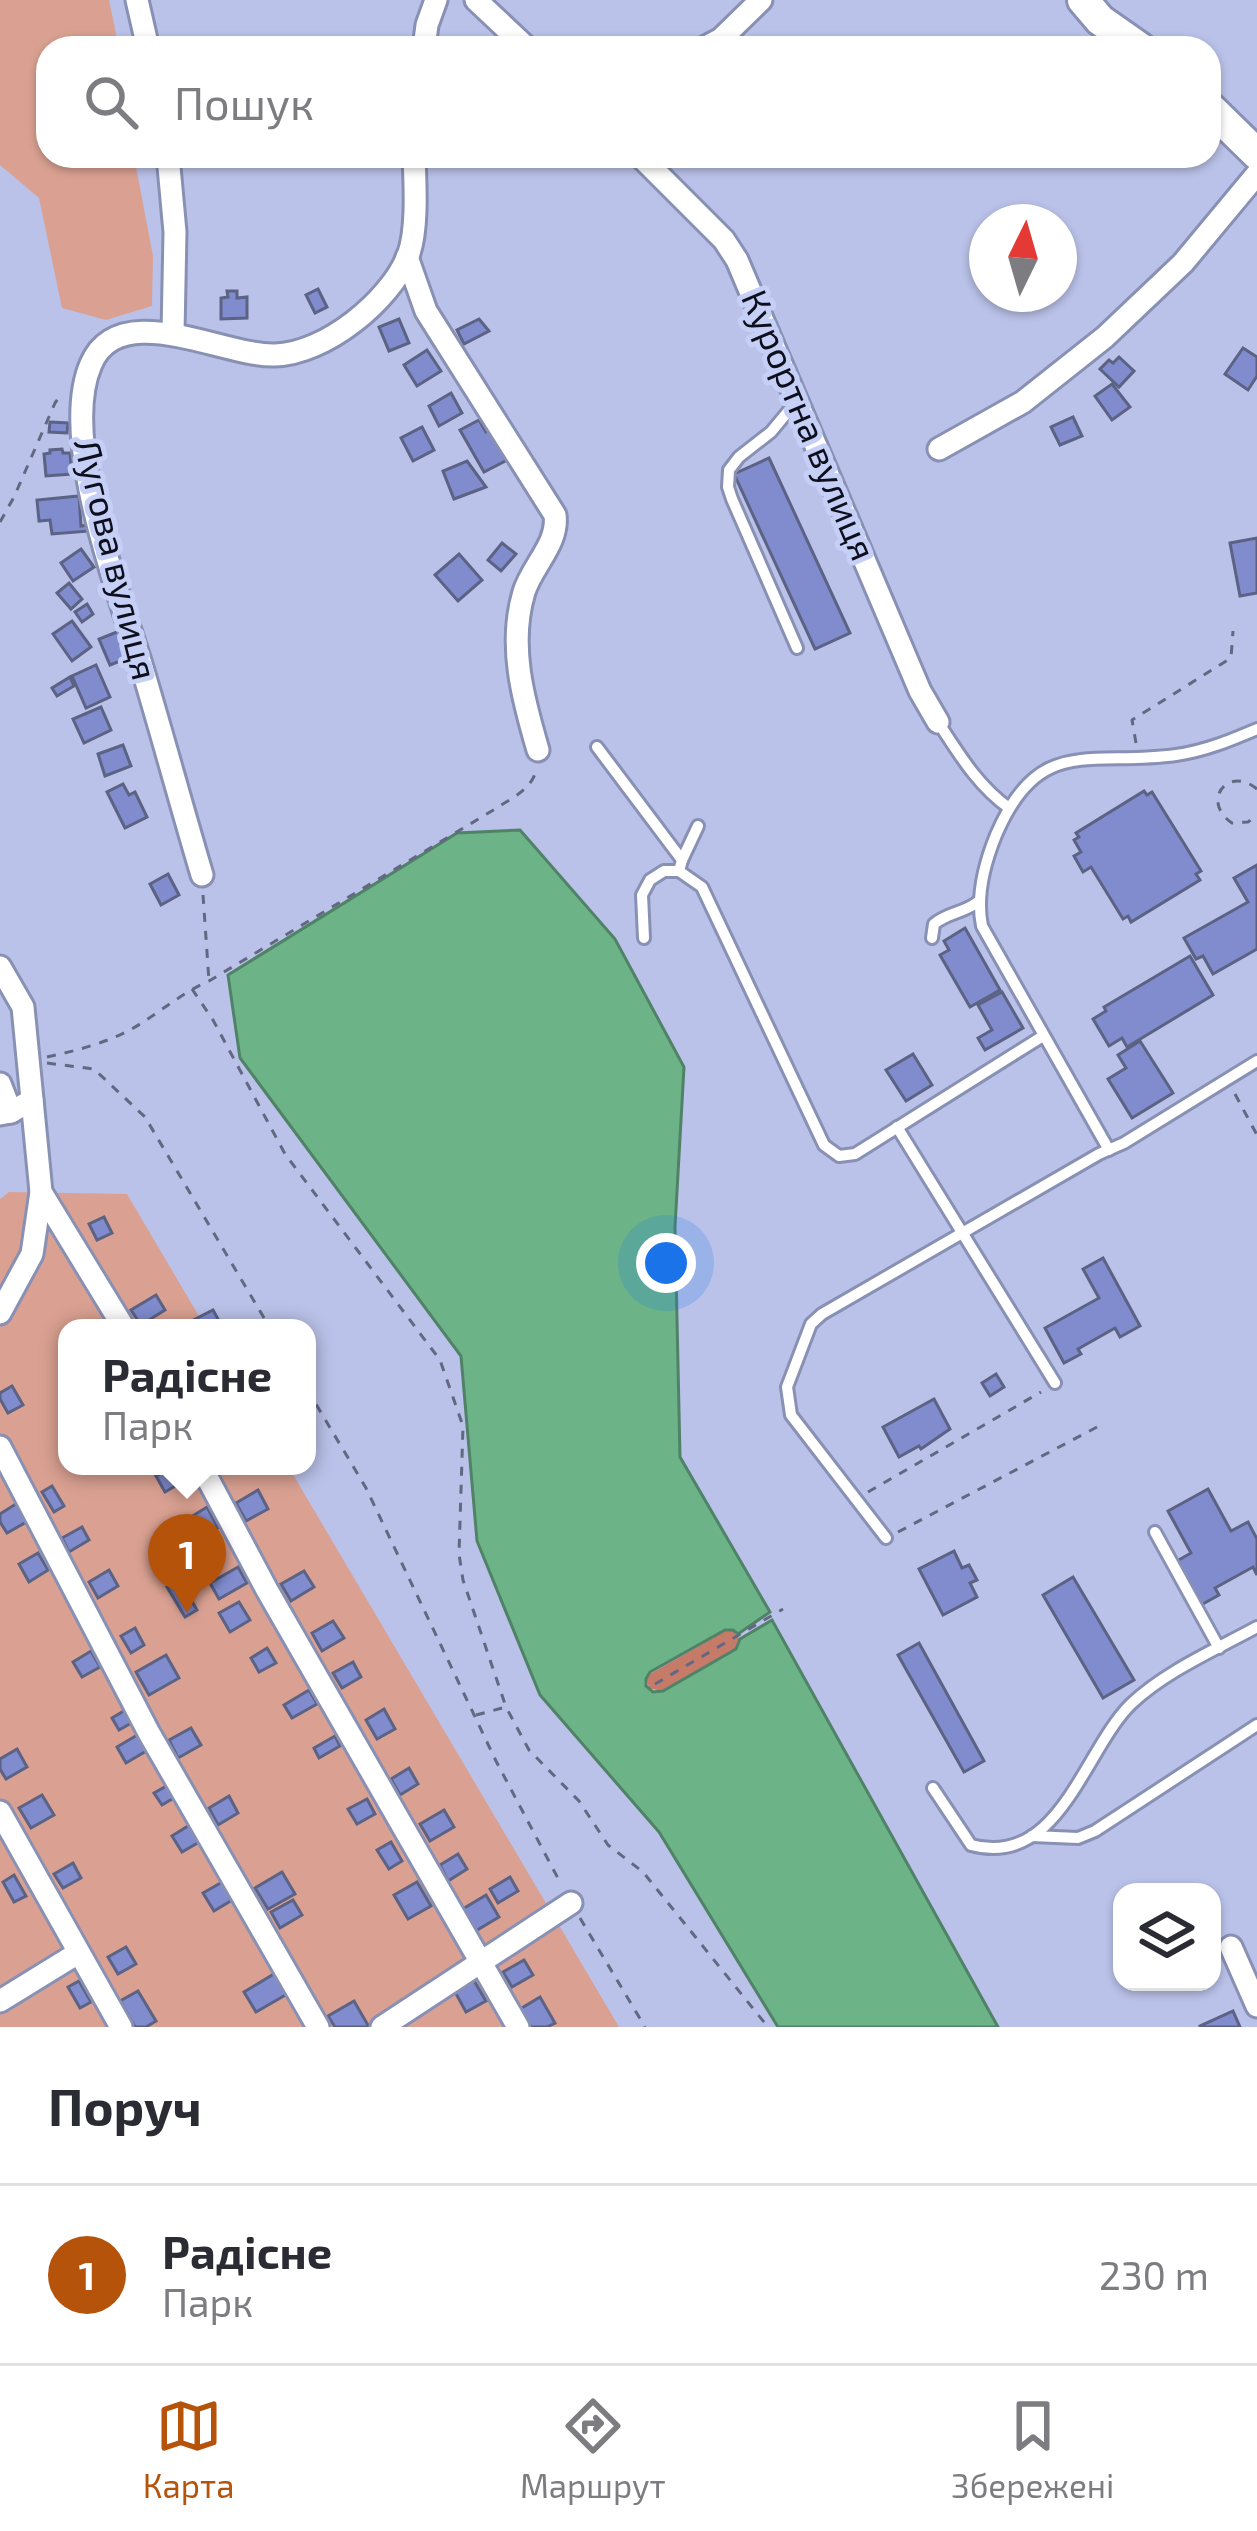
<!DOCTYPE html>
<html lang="uk">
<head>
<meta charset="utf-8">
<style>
  :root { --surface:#fff; --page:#f7f7f7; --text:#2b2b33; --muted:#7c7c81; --line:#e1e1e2; --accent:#b45309 }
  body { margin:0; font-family:"Exo 2",sans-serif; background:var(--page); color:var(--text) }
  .controls { position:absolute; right:36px; bottom:36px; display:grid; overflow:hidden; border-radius:24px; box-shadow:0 3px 9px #0004 }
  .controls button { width:108px; height:108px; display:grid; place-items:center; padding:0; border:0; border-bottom:3px solid var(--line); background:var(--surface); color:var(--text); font:60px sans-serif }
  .compass { position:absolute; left:969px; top:204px; width:108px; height:108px; border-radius:50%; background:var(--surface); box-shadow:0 3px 9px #0004; rotate:5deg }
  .you { position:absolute; left:666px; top:1263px; width:42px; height:42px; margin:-30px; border:9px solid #fff; border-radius:50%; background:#1a73e8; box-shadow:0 0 0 18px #1a73e833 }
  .badge { display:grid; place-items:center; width:78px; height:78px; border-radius:50%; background:var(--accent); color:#fff; font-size:39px; font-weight:700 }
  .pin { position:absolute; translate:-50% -99px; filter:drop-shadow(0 3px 6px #0008) }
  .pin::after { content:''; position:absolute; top:63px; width:42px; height:36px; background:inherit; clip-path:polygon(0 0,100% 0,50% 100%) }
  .popup { position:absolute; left:58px; top:1319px; width:258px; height:156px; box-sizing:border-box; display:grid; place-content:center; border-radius:24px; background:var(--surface); filter:drop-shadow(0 3px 9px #0005); font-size:39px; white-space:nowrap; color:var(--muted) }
  .popup b { font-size:45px; color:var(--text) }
  .popup::after { content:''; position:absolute; left:50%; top:100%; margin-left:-24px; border:24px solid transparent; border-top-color:var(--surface) }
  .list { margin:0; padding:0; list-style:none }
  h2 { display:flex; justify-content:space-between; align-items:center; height:156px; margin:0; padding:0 48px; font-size:51px }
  h2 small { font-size:39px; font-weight:400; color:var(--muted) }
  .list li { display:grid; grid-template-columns:78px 1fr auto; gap:36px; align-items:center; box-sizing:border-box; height:180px; padding:0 48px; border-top:3px solid var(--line) }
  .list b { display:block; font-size:45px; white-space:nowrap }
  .list p { margin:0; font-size:39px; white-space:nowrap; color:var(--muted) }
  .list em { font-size:39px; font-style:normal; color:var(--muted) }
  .icon { flex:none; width:66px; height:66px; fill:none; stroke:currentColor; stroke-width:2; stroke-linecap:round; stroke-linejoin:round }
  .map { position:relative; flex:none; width:1257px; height:2027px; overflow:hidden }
  .search { position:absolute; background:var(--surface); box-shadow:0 3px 9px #0004; left:36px; right:36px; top:36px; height:132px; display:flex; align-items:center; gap:30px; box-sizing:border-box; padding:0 42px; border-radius:36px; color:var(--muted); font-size:45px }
  .sheet { height:336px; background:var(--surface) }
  nav { display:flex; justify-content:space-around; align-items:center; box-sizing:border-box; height:168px; border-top:3px solid var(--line); background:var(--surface); font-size:33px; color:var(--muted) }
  nav a { display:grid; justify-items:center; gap:6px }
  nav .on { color:var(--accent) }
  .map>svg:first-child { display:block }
</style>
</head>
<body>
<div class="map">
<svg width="1257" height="2027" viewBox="0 0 1257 2027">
  <rect width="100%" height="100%" fill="#bac2e9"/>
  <!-- green -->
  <g fill="#daa192">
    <path d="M0,0H109L119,48H48V156H134L153,256L152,306L106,320L62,308L39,198L0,165Z"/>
    <path d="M9,1192L127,1194L206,1328H67V1466H288L619,2027H0V1199Z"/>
  </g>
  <!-- forest -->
  <path fill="#c67b68" d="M727,1630L733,1631L739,1638L735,1649L661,1691L649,1688L647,1680L650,1674Z"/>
  <!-- water -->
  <path fill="#6cb487" stroke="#508267" stroke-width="3" d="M520,830L615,939L684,1067L675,1227L680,1457L770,1612L738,1634L733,1630H725L650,1672L646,1679V1686L653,1692L663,1691L736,1649L740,1639L772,1620L998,2027H778L659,1832L540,1695L477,1541L461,1356L240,1058L228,975L457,833Z"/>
  <!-- building -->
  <g fill="#808cce" stroke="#5b6284" stroke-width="3">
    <path d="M318,289L327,307L315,313L306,295Z"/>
    <path d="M227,291H237V298L247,297V318L221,319V298L228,297Z"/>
    <path d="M399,319L409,343L389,351L379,327Z"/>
    <path d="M479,319L489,331L464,344L457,330Z"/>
    <path d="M1243,348L1257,357V376L1248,390L1225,374Z"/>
    <path d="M427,350L441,371L417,386L404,365Z"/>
    <path d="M1119,357L1134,371L1119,387L1100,369L1109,360L1113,363Z"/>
    <path d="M1112,384L1130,407L1112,420L1095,396Z"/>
    <path d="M451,393L462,413L439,426L429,406Z"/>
    <path d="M1073,417L1082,436L1060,445L1051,427Z"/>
    <path d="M479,420L486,432L492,429L509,459L484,472L460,430Z"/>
    <path d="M50,422L68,423L67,433L49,432Z"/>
    <path d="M422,427L434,450L413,461L401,438Z"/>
    <path d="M62,449L63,453H70L72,474L46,476L44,454L50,453V450Z"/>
    <path d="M769,458L850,633L815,649L734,474Z"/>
    <path d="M467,461L486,487L454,499L443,471Z"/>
    <path d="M79,496L81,526L89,525L90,531L52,534L50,520L39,521L37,500Z"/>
    <path d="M1257,538V593L1240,596L1230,543Z"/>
    <path d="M502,543L516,554L501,571L488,560Z"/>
    <path d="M81,549L94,567L73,581L61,563Z"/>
    <path d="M459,554L482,580L458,601L435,575Z"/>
    <path d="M69,583L82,599L71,609L57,593Z"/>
    <path d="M87,604L93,614L82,622L75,612Z"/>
    <path d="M72,621L91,647L72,661L53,634Z"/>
    <path d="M122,630L133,656L110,665L99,639Z"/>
    <path d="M96,665L110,697L86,708L72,676Z"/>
    <path d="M70,677L74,686L57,696L52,688Z"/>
    <path d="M101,707L111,730L84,743L73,719Z"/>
    <path d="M123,745L131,766L105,776L98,754Z"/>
    <path d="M123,784L129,795L135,792L147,817L125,828L107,792Z"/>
    <path d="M1144,791L1147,795L1152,792L1201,871L1196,874L1200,880L1131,922L1128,916L1123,919L1091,867L1083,872L1074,856L1081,852L1074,840L1079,837L1076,833Z"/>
    <path d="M1257,865V949L1213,974L1203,956L1196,959L1184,938L1248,902L1234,878Z"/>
    <path d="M168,874L179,895L161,905L150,884Z"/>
    <path d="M965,928L1000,990L970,1007L940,955L949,950L944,941Z"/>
    <path d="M1190,956L1213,995L1127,1047L1122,1038L1109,1046L1093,1019L1106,1011L1104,1007Z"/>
    <path d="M1002,992L1023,1028L985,1050L978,1038L992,1030L978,1005Z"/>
    <path d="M1140,1041L1173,1093L1132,1118L1108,1079L1126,1068L1118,1055Z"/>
    <path d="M913,1054L932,1085L906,1101L886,1070Z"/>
    <path d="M104,1217L112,1233L97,1240L89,1224Z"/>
    <path d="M1103,1258L1140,1326L1120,1337L1115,1328L1078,1349L1081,1354L1064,1363L1045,1328L1099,1298L1083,1269Z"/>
    <path d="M156,1295L165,1310L141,1325L131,1310Z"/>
    <path d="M213,1310L223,1328H183L182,1326Z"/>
    <path d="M996,1374L1004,1387L990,1396L982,1383Z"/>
    <path d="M12,1386L23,1405L8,1413L0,1399V1393Z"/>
    <path d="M934,1399L950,1429L921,1449L919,1446L899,1457L883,1427Z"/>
    <path d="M173,1466H176L184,1481L165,1492L156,1476Z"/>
    <path d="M52,1486L64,1506L54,1512L42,1492Z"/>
    <path d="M1208,1489L1231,1531L1248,1522L1257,1539V1575L1253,1567L1215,1588L1219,1595L1201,1605L1177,1561L1191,1553L1168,1511Z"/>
    <path d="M258,1490L268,1509L246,1521L236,1503Z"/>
    <path d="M19,1502L30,1520L7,1533L0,1522V1514Z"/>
    <path d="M207,1507L218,1528L197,1540L186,1520Z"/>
    <path d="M82,1527L89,1540L69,1552L62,1538Z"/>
    <path d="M954,1551L962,1568L969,1565L977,1580L970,1583L977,1597L943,1615L919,1569Z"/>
    <path d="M38,1553L48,1570L29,1582L19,1564Z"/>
    <path d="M238,1567L247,1583L219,1599L210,1583Z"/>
    <path d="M109,1570L118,1586L98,1598L89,1582Z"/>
    <path d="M304,1571L314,1587L291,1601L281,1584Z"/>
    <path d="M1073,1577L1134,1680L1103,1698L1043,1595Z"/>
    <path d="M180,1580L197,1610L185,1617L167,1587Z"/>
    <path d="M239,1602L250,1620L230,1632L219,1613Z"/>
    <path d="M333,1621L344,1638L322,1651L312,1633Z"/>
    <path d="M135,1628L144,1645L131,1653L121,1636Z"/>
    <path d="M919,1643L984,1761L964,1772L898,1655Z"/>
    <path d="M267,1648L276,1663L259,1672L251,1658Z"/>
    <path d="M91,1651L100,1667L82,1677L73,1662Z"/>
    <path d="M166,1655L179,1678L149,1695L136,1672Z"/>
    <path d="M353,1662L361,1677L342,1688L333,1673Z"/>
    <path d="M309,1690L317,1704L292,1718L284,1705Z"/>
    <path d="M127,1709L135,1721L119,1730L112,1718Z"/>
    <path d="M384,1709L395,1729L377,1739L366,1720Z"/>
    <path d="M191,1728L201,1745L178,1758L169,1740Z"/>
    <path d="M139,1734L148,1750L126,1763L117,1747Z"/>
    <path d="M335,1736L340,1746L319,1758L314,1748Z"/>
    <path d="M17,1749L27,1767L6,1779L0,1769V1759Z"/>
    <path d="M409,1768L418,1784L400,1795L391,1779Z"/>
    <path d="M170,1784L177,1796L162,1805L154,1793Z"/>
    <path d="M42,1795L54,1815L31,1828L19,1808Z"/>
    <path d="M229,1796L238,1813L218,1825L209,1808Z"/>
    <path d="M367,1799L375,1814L357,1824L348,1809Z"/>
    <path d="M444,1810L454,1827L430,1841L420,1824Z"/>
    <path d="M191,1824L201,1841L182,1852L172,1836Z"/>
    <path d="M391,1842L402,1861L389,1869L377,1850Z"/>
    <path d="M458,1854L467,1869L448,1881L440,1865Z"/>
    <path d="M73,1863L81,1878L63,1888L54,1874Z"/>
    <path d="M282,1872L295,1894L268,1909L255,1888Z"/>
    <path d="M14,1875L26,1896L14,1902L3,1882Z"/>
    <path d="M510,1877L518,1891L498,1903L490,1889Z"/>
    <path d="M224,1881L234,1899L214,1911L203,1893Z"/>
    <path d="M417,1882L431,1906L408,1919L394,1895Z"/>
    <path d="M486,1895L499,1917L474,1932L461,1910Z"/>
    <path d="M293,1900L302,1915L280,1928L271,1912Z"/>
    <path d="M126,1947L136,1964L118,1974L108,1957Z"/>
    <path d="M524,1960L533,1975L512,1987L503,1972Z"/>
    <path d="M277,1972L289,1993L256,2012L244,1992Z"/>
    <path d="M473,1979L486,2001L466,2012L454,1990Z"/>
    <path d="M79,1981L91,2002L80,2008L68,1987Z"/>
    <path d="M138,1991L156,2021L146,2027H135L120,2001Z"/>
    <path d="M540,1997L555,2023L547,2027H531L520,2009Z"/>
    <path d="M354,2001L369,2027H335L328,2016Z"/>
    <path d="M1233,2011L1240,2027H1200V2026Z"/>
  </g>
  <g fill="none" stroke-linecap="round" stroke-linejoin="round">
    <defs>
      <g id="lane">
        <path d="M796,402L771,432L739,457L729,470L728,487L732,499L797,648"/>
        <path d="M938,722C959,754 977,785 1009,808"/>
        <path d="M597,747L682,860L679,871"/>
        <path d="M682,860L698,826"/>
        <path d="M644,938L642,895L650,880L664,871H679L702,887L824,1145L839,1156L855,1154L1043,1036"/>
        <path d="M932,938L934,924C948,912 965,913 979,901"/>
        <path d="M897,1127L1055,1383"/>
        <path d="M1109,1150L982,926C976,897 985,862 996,835C1039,734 1090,767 1176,755C1205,751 1231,740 1257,729"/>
        <path d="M1155,1532L1219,1648"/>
        <path d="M886,1538L791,1415L787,1387L811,1324L822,1314L1099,1154L1124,1143L1257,1061"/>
        <path d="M933,1788L971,1845C1059,1869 1084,1750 1131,1704C1166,1671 1215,1650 1257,1627"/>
        <path d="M1032,1836L1078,1838L1095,1831L1257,1725"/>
      </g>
      <g id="street">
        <path d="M137,0L148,48"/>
        <path d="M476,0L527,48"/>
        <path d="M424,48L427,25L436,0"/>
        <path d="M704,48L721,39L761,0"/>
        <path d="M168,156L175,232L173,333"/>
        <path d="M640,156L724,240L737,260L920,691L938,722"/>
        <path d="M407,257L426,311L555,515C559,543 532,566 524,592C508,645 523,699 538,750"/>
        <path d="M939,449L1023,402L1105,337L1183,263L1257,174"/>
        <path d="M202,875C182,808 164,741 144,674C121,597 58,439 91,364C120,297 224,357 275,355C325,354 390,301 408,256C418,230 415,184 414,156"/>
        <path d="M0,967L23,1007L41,1192L32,1254L0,1313"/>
        <path d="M0,1084L11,1112"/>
        <path d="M0,1114L11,1112L32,1100"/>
        <path d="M41,1192L124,1328"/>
        <path d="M0,1447L149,1733L318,2027"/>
        <path d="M201,1466L267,1590L518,2027"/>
        <path d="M0,1812L121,2027"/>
        <path d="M1231,1947L1257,2006"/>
        <path d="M0,2001L78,1953"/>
        <path d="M382,2027L571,1903"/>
      </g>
      <g id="secondary">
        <path d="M1083,0L1100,20L1140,48"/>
        <path d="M1209,107L1257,154"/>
      </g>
    </defs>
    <!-- lane casing -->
    <use href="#lane" stroke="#8890b4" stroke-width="16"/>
    <!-- street casing -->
    <use href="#street" stroke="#8890b4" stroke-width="27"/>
    <!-- secondary casing -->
    <use href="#secondary" stroke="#8890b4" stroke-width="36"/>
    <!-- path -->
    <g stroke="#636882" stroke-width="3" stroke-dasharray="9 9" stroke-linecap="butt">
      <path d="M0,522L14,497L55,403L61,395"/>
      <path d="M1136,743L1132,720L1231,658L1233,631"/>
      <path d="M1257,789C1228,765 1200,801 1232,823L1248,822L1257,815"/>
      <path d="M203,895L209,981"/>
      <path d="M192,989L213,1020L285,1154L440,1360L463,1426L459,1554L463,1580L506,1707"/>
      <path d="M47,1057C75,1051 102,1044 128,1031C156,1016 179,994 209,981L495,809C510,799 531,790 536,771"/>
      <path d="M47,1063L94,1069L145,1117L270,1328"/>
      <path d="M1235,1094L1257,1135"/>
      <path d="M307,1389L366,1488L496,1761L561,1884"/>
      <path d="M868,1492L1041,1392"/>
      <path d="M898,1532L1099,1426"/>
      <path d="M655,1684L783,1609"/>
      <path d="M476,1715L506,1707L529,1750L579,1801L608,1845L643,1872L768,2027"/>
      <path d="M580,1918L645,2027"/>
    </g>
    <!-- lane -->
    <use href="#lane" stroke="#fff" stroke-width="10"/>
    <!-- street -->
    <use href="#street" stroke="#fff" stroke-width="21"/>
    <!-- secondary -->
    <use href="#secondary" stroke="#fff" stroke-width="30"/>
  </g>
  <g text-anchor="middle" stroke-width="10" stroke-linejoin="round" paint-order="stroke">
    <!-- street labels -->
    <g font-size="36" fill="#0d0f1c" stroke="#c6cff6">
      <text transform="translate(809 425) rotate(67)" y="13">Курортна вулиця</text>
      <text transform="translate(116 559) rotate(76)" y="13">Лугова вулиця</text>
    </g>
  </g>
</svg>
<div class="controls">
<button><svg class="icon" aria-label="layers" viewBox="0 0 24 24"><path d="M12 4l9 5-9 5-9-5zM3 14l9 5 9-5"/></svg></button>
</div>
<svg class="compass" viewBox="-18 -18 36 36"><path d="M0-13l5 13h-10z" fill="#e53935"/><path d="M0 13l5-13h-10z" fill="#7c7c81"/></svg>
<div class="you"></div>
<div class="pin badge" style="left:187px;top:1613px">1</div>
<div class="popup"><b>Радісне</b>Парк</div>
<div class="search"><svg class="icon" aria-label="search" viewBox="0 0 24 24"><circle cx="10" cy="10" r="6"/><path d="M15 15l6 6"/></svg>Пошук</div>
</div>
<section class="sheet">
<h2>Поруч<small></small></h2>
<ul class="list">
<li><span class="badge">1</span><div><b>Радісне</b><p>Парк</p></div><em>230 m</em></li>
</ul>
</section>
<nav>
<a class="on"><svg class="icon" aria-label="map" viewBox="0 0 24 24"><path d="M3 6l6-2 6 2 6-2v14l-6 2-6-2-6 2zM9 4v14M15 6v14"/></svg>Карта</a>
<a><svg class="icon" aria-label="directions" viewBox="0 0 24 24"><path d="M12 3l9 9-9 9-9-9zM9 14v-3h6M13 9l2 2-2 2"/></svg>Маршрут</a>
<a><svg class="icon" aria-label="saved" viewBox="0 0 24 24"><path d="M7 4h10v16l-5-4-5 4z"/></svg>Збережені</a>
</nav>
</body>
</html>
